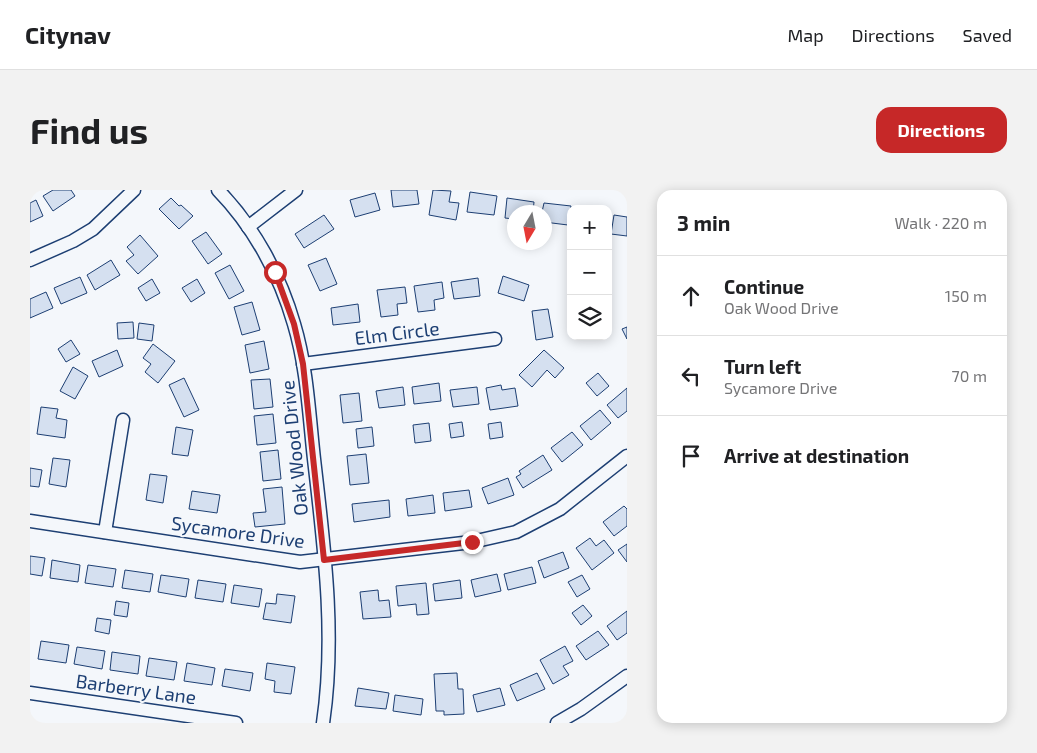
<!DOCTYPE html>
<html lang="en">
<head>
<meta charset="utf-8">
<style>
  :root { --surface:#fff; --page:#f2f2f2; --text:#202124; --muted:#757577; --line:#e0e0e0; --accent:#c62828 }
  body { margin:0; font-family:"Exo 2",sans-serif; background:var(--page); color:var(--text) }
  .controls { position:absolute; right:15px; top:15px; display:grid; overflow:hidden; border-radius:10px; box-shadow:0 2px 12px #0003 }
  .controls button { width:45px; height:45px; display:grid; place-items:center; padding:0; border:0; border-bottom:1px solid var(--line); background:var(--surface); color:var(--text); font:25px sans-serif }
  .compass { position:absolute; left:477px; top:15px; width:45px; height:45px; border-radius:50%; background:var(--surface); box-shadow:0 2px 12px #0003; rotate:190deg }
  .stop { position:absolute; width:15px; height:15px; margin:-11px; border:4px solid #c62828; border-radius:50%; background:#fff }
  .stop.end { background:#c62828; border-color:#fff; box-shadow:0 1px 5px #0008 }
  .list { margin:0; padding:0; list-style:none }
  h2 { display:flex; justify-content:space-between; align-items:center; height:65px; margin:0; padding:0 20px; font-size:21px }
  h2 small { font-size:16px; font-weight:400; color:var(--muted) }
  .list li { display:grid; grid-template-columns:32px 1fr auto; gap:15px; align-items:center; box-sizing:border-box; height:80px; padding:0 20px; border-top:1px solid var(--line) }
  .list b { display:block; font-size:19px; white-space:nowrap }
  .list p { margin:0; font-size:16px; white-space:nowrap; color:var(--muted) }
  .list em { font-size:16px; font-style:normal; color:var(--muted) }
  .icon { flex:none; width:28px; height:28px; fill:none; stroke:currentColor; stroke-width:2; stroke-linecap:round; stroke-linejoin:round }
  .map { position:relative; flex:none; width:597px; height:533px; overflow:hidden; border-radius:15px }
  header { display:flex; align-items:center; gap:30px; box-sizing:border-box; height:70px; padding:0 25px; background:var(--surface); border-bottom:1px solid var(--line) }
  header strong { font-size:24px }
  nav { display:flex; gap:28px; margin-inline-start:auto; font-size:18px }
  .intro { display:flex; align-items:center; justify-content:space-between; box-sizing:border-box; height:120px; padding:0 30px }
  h1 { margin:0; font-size:35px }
  .button { padding:12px 22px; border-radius:15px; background:var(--accent); color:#fff; font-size:18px; font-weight:700 }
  main { display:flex; gap:30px; padding:0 30px }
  aside { flex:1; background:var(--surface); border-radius:15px; box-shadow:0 2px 12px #0003 }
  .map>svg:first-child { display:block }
</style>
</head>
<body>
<header>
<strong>Citynav</strong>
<nav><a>Map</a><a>Directions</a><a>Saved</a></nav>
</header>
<div class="intro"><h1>Find us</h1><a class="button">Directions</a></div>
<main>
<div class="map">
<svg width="597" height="533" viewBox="0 0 597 533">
  <rect width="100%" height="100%" fill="#f4f7fb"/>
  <!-- building -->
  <g fill="#d5e0f0" stroke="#1d3f73">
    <path d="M23,0H41L45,6L23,21L13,6Z"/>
    <path d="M361,0H387L389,14L363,17Z"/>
    <path d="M403,0L421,1L419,12L429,13L426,30L399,25Z"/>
    <path d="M440,2L467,6L464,25L437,22Z"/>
    <path d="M345,3L350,20L325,27L320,10Z"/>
    <path d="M141,8L149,16L151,15L163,26L149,39L129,19Z"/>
    <path d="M477,8L504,12L503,22H484V29L475,28Z"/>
    <path d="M6,10L13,26L0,32V13Z"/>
    <path d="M514,13L541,16L538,35L514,32V22H512Z"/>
    <path d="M294,25L304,39L274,58L265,44Z"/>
    <path d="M584,25L597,27V46L581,44Z"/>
    <path d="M176,42L192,64L178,74L162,51Z"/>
    <path d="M110,45L128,66L108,84L96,71L104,65L97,57Z"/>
    <path d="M296,68L307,94L290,101L278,75Z"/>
    <path d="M81,70L90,85L65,100L57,85Z"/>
    <path d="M200,75L214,101L199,109L185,83Z"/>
    <path d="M473,86L499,95L494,111L468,103Z"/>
    <path d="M50,87L57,103L31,114L24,98Z"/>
    <path d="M448,88L450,106L424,109L421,92Z"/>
    <path d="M122,89L130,103L116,111L108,98Z"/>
    <path d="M167,89L175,103L161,112L152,98Z"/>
    <path d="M412,92L414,108L404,110L405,120L388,122L384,96Z"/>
    <path d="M375,97L377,113L367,114L368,125L351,127L347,100Z"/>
    <path d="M16,102L23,118L0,128V109Z"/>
    <path d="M222,112L230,140L212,145L204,117Z"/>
    <path d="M328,114L330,132L303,135L301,118Z"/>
    <path d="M518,119L523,147L506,150L502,121Z"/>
    <path d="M103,132L104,148L88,149L87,133Z"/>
    <path d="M109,133L124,135L122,151L107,149Z"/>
    <path d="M597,137V149L592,139Z"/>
    <path d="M41,150L50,164L36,172L28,159Z"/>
    <path d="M234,151L239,179L220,183L215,155Z"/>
    <path d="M123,154L145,171L128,193L115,182L121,174L113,168Z"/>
    <path d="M87,160L93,176L69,187L62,171Z"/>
    <path d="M514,160L534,178L525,188L517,180L502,197L489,185Z"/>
    <path d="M43,177L58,186L45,209L30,201Z"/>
    <path d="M568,183L579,196L567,206L556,193Z"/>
    <path d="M154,188L169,220L154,227L139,195Z"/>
    <path d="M240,189L243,217L224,219L221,190Z"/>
    <path d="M409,193L411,211L384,214L382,197Z"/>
    <path d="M471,195L472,200L485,198L488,216L460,220L456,198Z"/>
    <path d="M373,197L375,215L349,218L346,201Z"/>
    <path d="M447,197L449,214L423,217L420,200Z"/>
    <path d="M597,198V221L588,228L577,215Z"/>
    <path d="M329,203L332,231L313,233L310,205Z"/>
    <path d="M11,217L28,219L26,228L37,230L35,248L7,244Z"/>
    <path d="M570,220L581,233L561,250L550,236Z"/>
    <path d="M243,224L246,253L227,255L224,226Z"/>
    <path d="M432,232L434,246L421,248L419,234Z"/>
    <path d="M471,232L473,247L460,249L458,234Z"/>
    <path d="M399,233L401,251L385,253L383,235Z"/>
    <path d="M146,237L163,240L158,266L142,264Z"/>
    <path d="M342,237L344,256L328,258L326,239Z"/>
    <path d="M542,242L553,255L532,272L521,258Z"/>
    <path d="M248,260L251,289L233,291L230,262Z"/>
    <path d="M336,264L339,293L320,295L317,266Z"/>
    <path d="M513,265L522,280L493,298L486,287L491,284L489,281Z"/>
    <path d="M23,268L40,270L36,297L19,294Z"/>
    <path d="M0,278L12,280L9,297L0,296Z"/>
    <path d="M120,284L137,286L133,313L116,310Z"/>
    <path d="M478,288L484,305L458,314L452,298Z"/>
    <path d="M252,297L255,334L225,337L223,323L236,322L233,299Z"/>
    <path d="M439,300L442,317L415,321L413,303Z"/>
    <path d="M162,301L190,305L187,323L159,319Z"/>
    <path d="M403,305L405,323L378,326L376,309Z"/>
    <path d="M359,310L360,327L324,332L322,314Z"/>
    <path d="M594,316L597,319V336L584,346L573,332Z"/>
    <path d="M560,348L566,356L574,350L584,363L562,380L546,358Z"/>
    <path d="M597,354V372L588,360Z"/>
    <path d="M533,362L539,378L514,388L508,371Z"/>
    <path d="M0,366L15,368L12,386L0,384Z"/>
    <path d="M22,370L50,375L48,392L20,388Z"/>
    <path d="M58,375L86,379L83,397L55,393Z"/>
    <path d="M502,377L506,393L478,400L474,384Z"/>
    <path d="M95,380L123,384L120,402L92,398Z"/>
    <path d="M467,384L471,401L445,407L441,390Z"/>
    <path d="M131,385L159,389L156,407L128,402Z"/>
    <path d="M552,385L560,399L547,407L538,392Z"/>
    <path d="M168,390L196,394L193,412L165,408Z"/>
    <path d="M430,390L432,408L405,411L403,394Z"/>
    <path d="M396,393L399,424L387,425L386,414L368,416L366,396Z"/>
    <path d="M204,395L232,399L229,417L201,413Z"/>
    <path d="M348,400L349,411L359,410L361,427L333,429L330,402Z"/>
    <path d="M247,404L265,406L261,433L233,429L236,413L246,414Z"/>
    <path d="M86,411L99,413L97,427L84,425Z"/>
    <path d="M553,415L562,426L551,435L542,423Z"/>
    <path d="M597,421V443L587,450L577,436Z"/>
    <path d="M67,428L81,430L79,444L65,441Z"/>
    <path d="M568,441L579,455L556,470L546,456Z"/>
    <path d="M11,451L39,455L36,473L8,469Z"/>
    <path d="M535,456L543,471L533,476L539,485L523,494L510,470Z"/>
    <path d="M47,457L75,461L72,479L44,474Z"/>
    <path d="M82,462L110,466L108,484L80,480Z"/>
    <path d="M119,468L147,472L144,490L116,486Z"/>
    <path d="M157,473L185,478L182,495L154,491Z"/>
    <path d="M237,473L265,477L261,504L244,502L245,491L235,489Z"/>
    <path d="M195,479L223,483L220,501L192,496Z"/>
    <path d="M427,483L428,499H433L434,524L414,525V521H406L404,484Z"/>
    <path d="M507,483L515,499L487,511L480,495Z"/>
    <path d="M328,498L359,503L356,519L325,516Z"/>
    <path d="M470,498L475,515L447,522L443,505Z"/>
    <path d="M365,505L393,509L391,525L363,521Z"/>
  </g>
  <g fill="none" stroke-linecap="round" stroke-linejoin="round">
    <defs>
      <g id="street">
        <path d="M188,0C224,37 250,85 264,134C277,177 279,224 284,269C294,356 306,445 293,533"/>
        <path d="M218,37L266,0"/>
        <path d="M0,70L43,51L63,39L104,0"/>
        <path d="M273,174L465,149"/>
        <path d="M0,331L270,372L442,352L486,342L530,319L597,266"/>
        <path d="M75,342L93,230"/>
        <path d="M0,503L206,533"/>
        <path d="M527,533L551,519L597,486"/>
      </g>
    </defs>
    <!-- street casing -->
    <use href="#street" stroke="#1d3f73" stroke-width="15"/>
    <!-- street -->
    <use href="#street" stroke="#f4f7fb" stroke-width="12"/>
  </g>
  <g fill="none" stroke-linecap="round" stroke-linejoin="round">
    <!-- route -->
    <path stroke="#c62828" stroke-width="6" d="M245,82L264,134L273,174L294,370L442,352"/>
  </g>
  <g text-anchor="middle" stroke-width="4" stroke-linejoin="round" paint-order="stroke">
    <!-- street labels -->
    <g font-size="19" fill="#1d3f73" stroke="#f4f7fb">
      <text transform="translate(367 143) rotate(-7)" y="7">Elm Circle</text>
      <text transform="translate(264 258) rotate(-96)" y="7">Oak Wood Drive</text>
      <text transform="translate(208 342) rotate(8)" y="7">Sycamore Drive</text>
      <text transform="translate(106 499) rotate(8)" y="7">Barberry Lane</text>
    </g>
  </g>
</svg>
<div class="controls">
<button>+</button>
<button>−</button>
<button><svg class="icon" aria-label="layers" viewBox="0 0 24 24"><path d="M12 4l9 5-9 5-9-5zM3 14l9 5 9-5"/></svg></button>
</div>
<svg class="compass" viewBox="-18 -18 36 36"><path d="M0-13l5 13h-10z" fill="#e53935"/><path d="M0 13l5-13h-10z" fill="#757577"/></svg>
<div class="stop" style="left:245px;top:82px"></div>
<div class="stop end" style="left:442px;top:352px"></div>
</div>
<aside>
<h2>3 min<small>Walk · 220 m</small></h2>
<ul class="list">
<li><svg class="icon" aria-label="ahead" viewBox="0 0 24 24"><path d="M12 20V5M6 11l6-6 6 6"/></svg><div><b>Continue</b><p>Oak Wood Drive</p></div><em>150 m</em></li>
<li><svg class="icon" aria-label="left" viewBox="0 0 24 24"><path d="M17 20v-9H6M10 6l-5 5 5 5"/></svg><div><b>Turn left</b><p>Sycamore Drive</p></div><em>70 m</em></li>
<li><svg class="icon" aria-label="arrive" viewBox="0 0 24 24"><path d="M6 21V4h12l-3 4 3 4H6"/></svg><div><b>Arrive at destination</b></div></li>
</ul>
</aside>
</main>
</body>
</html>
